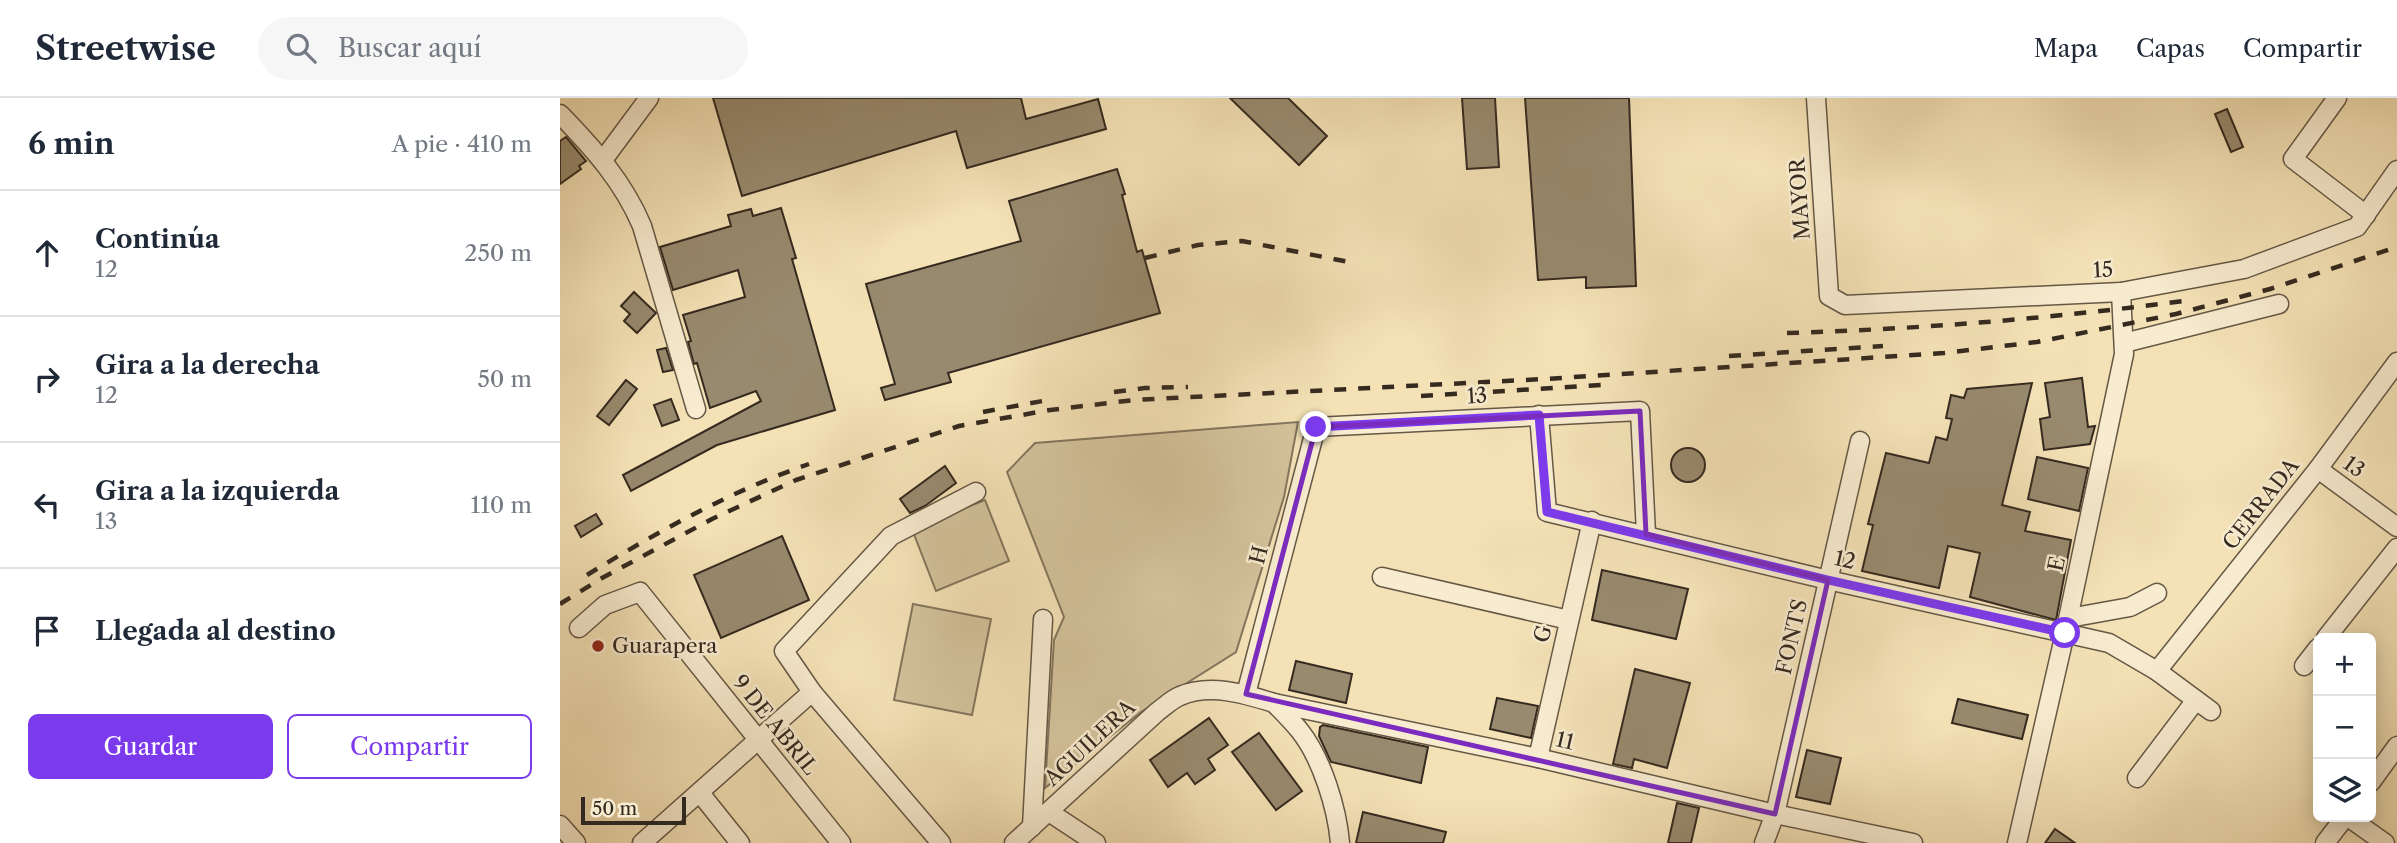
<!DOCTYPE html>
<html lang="es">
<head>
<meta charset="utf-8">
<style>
  :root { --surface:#fff; --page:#f6f6f7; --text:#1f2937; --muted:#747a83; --line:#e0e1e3; --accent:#7c3aed }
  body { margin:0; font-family:"Libre Caslon Text",serif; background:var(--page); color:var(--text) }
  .controls { position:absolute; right:21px; bottom:21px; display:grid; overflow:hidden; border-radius:10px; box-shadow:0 4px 18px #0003 }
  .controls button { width:63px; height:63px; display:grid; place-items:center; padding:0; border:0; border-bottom:2px solid var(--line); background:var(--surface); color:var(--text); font:35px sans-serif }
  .scale { position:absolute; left:21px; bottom:18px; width:105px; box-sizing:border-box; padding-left:7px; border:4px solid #352a20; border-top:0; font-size:19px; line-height:24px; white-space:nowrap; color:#352a20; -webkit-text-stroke:5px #f8ecd0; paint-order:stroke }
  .stop { position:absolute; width:21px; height:21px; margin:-16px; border:5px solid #7c3aed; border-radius:50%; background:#fff }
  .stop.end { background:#7c3aed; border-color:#fff; box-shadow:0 2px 7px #0008 }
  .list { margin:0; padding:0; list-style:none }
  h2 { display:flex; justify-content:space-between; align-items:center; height:91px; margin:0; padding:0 28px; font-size:30px }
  h2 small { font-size:23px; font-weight:400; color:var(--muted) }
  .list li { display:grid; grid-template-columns:46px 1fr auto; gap:21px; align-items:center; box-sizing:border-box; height:126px; padding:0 28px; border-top:2px solid var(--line) }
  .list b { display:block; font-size:26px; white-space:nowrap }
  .list p { margin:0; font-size:23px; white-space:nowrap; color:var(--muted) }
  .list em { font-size:23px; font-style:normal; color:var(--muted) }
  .actions { display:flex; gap:14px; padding:21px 28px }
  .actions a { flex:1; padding:16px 0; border:2px solid var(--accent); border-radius:10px; text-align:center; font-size:24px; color:var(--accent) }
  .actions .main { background:var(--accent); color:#fff }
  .icon { flex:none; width:38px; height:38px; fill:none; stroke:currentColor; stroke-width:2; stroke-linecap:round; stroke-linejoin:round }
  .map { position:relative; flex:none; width:1837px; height:745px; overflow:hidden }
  header { display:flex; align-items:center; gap:42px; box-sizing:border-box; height:98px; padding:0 35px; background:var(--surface); border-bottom:2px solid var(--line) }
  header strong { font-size:33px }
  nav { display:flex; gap:38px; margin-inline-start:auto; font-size:24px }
  .search { width:490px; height:63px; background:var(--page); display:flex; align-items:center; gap:18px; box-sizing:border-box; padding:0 24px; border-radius:38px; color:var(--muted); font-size:26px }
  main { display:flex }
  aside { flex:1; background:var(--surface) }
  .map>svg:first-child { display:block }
</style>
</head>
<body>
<header>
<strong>Streetwise</strong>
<div class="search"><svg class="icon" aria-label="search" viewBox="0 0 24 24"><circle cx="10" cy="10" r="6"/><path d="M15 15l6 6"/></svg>Buscar aquí</div>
<nav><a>Mapa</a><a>Capas</a><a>Compartir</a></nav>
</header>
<main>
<aside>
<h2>6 min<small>A pie · 410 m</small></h2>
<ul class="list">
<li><svg class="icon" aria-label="ahead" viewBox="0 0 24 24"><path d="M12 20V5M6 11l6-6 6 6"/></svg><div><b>Continúa</b><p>12</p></div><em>250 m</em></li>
<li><svg class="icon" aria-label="right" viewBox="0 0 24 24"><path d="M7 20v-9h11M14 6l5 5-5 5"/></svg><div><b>Gira a la derecha</b><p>12</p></div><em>50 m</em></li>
<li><svg class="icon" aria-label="left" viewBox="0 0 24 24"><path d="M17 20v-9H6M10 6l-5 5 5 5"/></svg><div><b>Gira a la izquierda</b><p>13</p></div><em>110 m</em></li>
<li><svg class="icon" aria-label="arrive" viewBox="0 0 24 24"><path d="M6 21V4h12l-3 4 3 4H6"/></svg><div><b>Llegada al destino</b></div></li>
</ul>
<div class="actions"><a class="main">Guardar</a><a>Compartir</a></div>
</aside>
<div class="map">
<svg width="1837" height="745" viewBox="0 0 1837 745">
  <rect width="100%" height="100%" fill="#f4e2b6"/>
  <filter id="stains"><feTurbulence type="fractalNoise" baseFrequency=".00286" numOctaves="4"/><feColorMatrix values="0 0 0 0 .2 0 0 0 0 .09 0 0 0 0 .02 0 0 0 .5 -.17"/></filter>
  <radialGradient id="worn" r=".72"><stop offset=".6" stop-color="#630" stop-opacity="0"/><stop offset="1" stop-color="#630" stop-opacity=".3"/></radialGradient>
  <!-- green -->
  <g fill="#d4c39c" stroke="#84765e" stroke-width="2">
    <path d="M738,324L724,399L676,554L581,614L485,690L494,542L504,519L447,374L475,345Z"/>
    <path d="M425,402L449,463L376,493L352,431Z"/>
    <path d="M353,506L431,521L412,617L334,602Z"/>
  </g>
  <!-- building -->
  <g fill="#988a6e" stroke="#352a20" stroke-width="2">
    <path d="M153,0H461L466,21L538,1L546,31L407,70L396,33L182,98Z"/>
    <path d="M670,0H728L767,38L739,67Z"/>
    <path d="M902,0H935L939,69L907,71Z"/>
    <path d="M965,0H1069L1076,188L1026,190V179L978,182Z"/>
    <path d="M1667,11L1683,49L1671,54L1655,16Z"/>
    <path d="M6,39L26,63L19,68L21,71L0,86V43Z"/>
    <path d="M557,71L565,96L562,97L577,154L582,152L600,215L388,275L391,284L325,302L321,290L335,286L306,186L461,143L449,103Z"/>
    <path d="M221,110L236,160L232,161L275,312L157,347L71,393L63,377L201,303L196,293L150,310L137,265L134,266L128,244L131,243L123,217L185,199L178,172L113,192L100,149L171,128L168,117L191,111L193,118Z"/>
    <path d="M74,194L96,215L77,235L64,223L70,216L61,208Z"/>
    <path d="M106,250L113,272L103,274L97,252Z"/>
    <path d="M1522,280L1528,329L1535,328L1530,346L1484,352L1480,321L1490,319L1485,285Z"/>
    <path d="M66,282L77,291L49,327L37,318Z"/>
    <path d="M1472,285L1442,407L1470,414L1465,433L1511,442L1496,522L1410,499L1420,455L1388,448L1379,490L1302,473L1313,427L1308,426L1326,355L1369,365L1376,339L1387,342L1392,321L1386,320L1391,297L1404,300L1407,291Z"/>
    <path d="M111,301L119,322L102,328L94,307Z"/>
    <circle cx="1128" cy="367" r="17"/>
    <path d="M1477,359L1528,370L1519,413L1468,401Z"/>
    <path d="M385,368L396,385L365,408L350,415L340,401Z"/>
    <path d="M36,416L42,426L21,439L15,428Z"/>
    <path d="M222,438L249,502L161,540L134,477Z"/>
    <path d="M1042,472L1128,491L1116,541L1032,522Z"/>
    <path d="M736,563L792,576L786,605L729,592Z"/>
    <path d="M1075,571L1130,585L1107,670L1074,661L1072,670L1053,666Z"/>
    <path d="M937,600L978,608L971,640L930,631Z"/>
    <path d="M1398,601L1468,617L1462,641L1392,625Z"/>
    <path d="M649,620L668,647L648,661L655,672L635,686L627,675L608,689L590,662Z"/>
    <path d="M763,627L868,649L861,685L771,664L759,638L760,629Z"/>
    <path d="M699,635L742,693L716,712L672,654Z"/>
    <path d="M1247,652L1281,660L1270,706L1236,699Z"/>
    <path d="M1117,705L1139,710L1131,745H1108Z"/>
    <path d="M803,714L886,734L883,745H796Z"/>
    <path d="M1495,731L1515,745H1485Z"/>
  </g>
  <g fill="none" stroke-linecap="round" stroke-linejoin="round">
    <defs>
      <g id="minor">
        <path d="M1256,0L1269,198L1285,207L1561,194L1684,171L1797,129L1837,72"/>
        <path d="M1777,0L1733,61L1806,117"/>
        <path d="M0,16C33,50 63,83 82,128L136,311"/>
        <path d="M43,62L89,0"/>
        <path d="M1564,245L1719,206"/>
        <path d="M979,317L987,414L1268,482L1549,545L1597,573L1651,613"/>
        <path d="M1758,371L1837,429"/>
        <path d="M822,479L1009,522"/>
        <path d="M1509,520L1570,509L1597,495"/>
        <path d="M19,530L45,507L80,494L281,745"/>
        <path d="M1766,540L1837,450"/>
        <path d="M1744,568L1758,550"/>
        <path d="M1597,573L1758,371L1837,264"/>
        <path d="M686,596L756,329L1080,313L1086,436"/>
        <path d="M714,605C723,614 732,623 740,633C762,661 777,710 780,745"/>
        <path d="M978,660L1032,423"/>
        <path d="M1577,680L1636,602"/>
        <path d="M1811,684L1837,648"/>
        <path d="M140,695L180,745"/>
        <path d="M489,714L536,745"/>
        <path d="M1788,719L1825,745"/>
        <path d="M0,727L16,745"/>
        <path d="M472,729L483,521"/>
        <path d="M82,745L252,594"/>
        <path d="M381,745L252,594L224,553L331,438L416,394"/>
        <path d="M454,745L597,614C604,609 612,601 620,598C650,585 685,596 714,605L978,660L1215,716L1353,745"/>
        <path d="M1204,745L1215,716L1300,343"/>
        <path d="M1457,745L1505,535L1564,256L1561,194"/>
        <path d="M1765,745L1785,719"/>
      </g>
    </defs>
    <!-- minor casing -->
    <use href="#minor" stroke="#655846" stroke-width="21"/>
    <!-- minor -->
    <use href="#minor" stroke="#f8ecd0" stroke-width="18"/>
    <!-- rail -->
    <g stroke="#352a20" stroke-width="4.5" stroke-dasharray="12 12" stroke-linecap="butt">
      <path d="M585,160L638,147L682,143L794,165"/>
      <path d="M1227,235C1363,231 1496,220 1631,202"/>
      <path d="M1169,258L1323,248"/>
      <path d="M554,294L585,290L628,289"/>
      <path d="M861,298L1042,287"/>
      <path d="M423,314L488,302"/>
      <path d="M27,477C97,434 171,393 249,366"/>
      <path d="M0,506L42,480L152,421L236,382L399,328L490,312L574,302L985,281L1384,255L1477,244L1616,216L1710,191L1837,149"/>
    </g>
  </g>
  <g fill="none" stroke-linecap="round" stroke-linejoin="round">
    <!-- route -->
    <path stroke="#7c3aed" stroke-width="9" d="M756,329L979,317L987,414L1268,482L1505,535"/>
  </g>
  <!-- marked area -->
  <path fill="none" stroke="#7b2cbf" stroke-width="5" stroke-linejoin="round" d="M1080,313L1086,436L1268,482L1215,716L686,596L756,329Z"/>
  <!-- markers -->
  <circle fill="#8f2418" stroke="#f8ecd0" stroke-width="2.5" cx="38" cy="548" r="7"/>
  <g text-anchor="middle" stroke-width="5" stroke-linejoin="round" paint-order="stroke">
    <!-- street labels -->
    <g font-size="21" fill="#352a20" stroke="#f8ecd0">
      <text transform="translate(1240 101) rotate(-94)" y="7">MAYOR</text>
      <text transform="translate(1543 172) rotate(-3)" y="7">15</text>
      <text transform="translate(917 298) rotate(-3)" y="7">13</text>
      <text transform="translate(1794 369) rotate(36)" y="7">13</text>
      <text transform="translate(1701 406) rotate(-52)" y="7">CERRADA</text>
      <text transform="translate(699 457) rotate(-75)" y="7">H</text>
      <text transform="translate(1285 462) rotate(13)" y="7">12</text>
      <text transform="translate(1497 466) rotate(-78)" y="7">E</text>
      <text transform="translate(983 536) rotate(-77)" y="7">G</text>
      <text transform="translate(1232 539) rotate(-77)" y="7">FONTS</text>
      <text transform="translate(215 627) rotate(51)" y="7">9 DE ABRIL</text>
      <text transform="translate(1005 643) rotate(13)" y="7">11</text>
      <text transform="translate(530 645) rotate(-43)" y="7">AGUILERA</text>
    </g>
    <!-- poi labels -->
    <g font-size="21" fill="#352a20" stroke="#f8ecd0" text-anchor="start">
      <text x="52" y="555">Guarapera</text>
    </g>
  </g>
  <rect width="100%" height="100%" filter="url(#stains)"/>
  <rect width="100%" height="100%" fill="url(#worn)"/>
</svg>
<div class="controls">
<button>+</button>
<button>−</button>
<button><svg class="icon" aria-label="layers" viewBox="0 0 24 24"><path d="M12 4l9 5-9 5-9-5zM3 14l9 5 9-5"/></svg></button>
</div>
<div class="scale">50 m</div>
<div class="stop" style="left:1505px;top:535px"></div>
<div class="stop end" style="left:756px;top:329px"></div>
</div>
</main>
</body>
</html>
